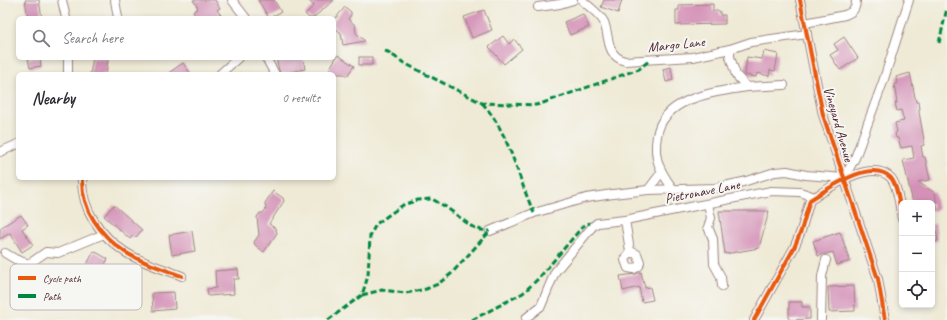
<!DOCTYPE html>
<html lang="en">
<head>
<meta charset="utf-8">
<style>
  :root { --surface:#fff; --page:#f2f2f3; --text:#2b2b33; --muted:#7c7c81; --line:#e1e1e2 }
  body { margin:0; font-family:Caveat,sans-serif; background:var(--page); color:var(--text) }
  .controls { position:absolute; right:12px; bottom:12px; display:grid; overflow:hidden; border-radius:6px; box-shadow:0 2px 6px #0003 }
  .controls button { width:36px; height:36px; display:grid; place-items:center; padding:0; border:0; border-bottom:1px solid var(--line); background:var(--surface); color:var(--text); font:20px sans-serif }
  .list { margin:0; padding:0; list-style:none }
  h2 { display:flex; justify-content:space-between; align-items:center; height:52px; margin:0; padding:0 16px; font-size:17px }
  h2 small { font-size:13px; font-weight:400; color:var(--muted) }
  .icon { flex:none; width:22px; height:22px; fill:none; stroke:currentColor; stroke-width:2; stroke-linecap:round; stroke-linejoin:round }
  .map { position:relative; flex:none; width:947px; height:320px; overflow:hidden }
  .search { position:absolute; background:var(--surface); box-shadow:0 2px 6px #0003; left:16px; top:16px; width:320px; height:44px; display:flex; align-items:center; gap:10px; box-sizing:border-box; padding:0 14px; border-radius:6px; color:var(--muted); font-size:15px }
  .panel { position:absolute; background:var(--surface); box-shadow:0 2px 6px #0003; left:16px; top:72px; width:320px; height:108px; border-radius:6px }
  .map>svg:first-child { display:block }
</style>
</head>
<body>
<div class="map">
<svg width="947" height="320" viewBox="0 0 947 320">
  <rect width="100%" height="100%" fill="#f6f6f2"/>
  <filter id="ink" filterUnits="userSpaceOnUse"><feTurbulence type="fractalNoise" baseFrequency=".025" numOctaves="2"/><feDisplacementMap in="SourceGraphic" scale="8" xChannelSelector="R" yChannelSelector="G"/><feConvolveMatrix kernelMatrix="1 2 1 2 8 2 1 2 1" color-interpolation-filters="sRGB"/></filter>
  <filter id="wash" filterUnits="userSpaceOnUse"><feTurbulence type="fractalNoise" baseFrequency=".012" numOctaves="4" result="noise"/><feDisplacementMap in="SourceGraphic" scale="16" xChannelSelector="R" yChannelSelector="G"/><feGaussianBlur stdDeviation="0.9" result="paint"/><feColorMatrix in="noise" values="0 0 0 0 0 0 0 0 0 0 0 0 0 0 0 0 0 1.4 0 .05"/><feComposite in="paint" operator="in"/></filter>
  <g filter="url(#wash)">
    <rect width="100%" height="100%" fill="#efead5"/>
    <g id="blocks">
      <!-- building -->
      <g fill="#d491b7">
        <path d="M25,0H39L42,18H28Z"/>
        <path d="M193,0H215L220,8L217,10L223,18H197L193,12L198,8Z"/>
        <path d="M258,0H274L281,12L269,18Z"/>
        <path d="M308,0H334L313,18H309L305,14L314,6Z"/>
        <path d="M604,0H622L618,13L601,7Z"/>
        <path d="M713,4V11H720V15H725V24L676,25V10H679V5Z"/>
        <path d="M345,7L351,12V15L348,19L355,25L356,33L365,41L343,45L341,33L334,27V20Z"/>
        <path d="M484,10L492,30L472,38L464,17Z"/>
        <path d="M583,14L589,27L570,35L564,22Z"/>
        <path d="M503,36L509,44L514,39L522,49L504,64L489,47Z"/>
        <path d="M844,37L858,58L840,70L830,55L838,50L834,44Z"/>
        <path d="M764,51L778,54L775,71L770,70L769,76L757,73L756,77L745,75L747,57L762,59Z"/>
        <path d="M338,55L354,66L347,76L344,74H328L331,66Z"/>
        <rect x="359" y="57" width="13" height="8"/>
        <path d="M28,58H40L41,66L30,68Z"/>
        <path d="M93,58L108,60L106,74H90Z"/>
        <path d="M276,58H303L305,69L280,74Z"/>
        <path d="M183,63L191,74H167Z"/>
        <path d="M671,67L673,80L666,82L663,69Z"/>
        <path d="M910,73L916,102H919L920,109H919V112L924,140V145L921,146L923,157H925L930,180L918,182L935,193L938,210L932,211V203H913L903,160L914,158L912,146L901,148L898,138H896L895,133L897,132L895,123L904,121L901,110L897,111L895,103H897L894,84H897L896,77Z"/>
        <path d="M273,191L283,198L284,201L269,224L276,229L277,233L264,252L255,245L254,242L259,235L257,217L260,213H263L266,209L265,203Z"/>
        <path d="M114,205L142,230L136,237L133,235L130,239L104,216Z"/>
        <path d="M719,211H769L759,248L725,254Z"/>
        <path d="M21,215L28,225L22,229L33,245L22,252L10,233L0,239V228Z"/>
        <path d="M932,224H935L938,241L932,242Z"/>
        <path d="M192,231L195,251L172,255L169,235Z"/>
        <path d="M840,232L850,261L837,265L833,252L818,256L813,241Z"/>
        <path d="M94,251L108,259L105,264L129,276L124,286L97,271L95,276L84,270Z"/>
        <path d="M238,269L239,279H233L234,294L208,296L207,289L216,288L215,271Z"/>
        <path d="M641,272L645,288L650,287L653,300L642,302L639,287L623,291L620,276L636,274Z"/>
        <path d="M854,286L855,311L829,312L828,287Z"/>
        <path d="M174,292L175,309L153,311L152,293Z"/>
        <path d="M789,302H802V307H810V319L789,320Z"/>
      </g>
    </g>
  </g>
  <g filter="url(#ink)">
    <use href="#blocks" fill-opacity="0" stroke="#9c8480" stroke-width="1"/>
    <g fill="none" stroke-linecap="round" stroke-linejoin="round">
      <defs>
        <g id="minor">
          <path d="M62,0L66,18"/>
          <path d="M115,0L118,18"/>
          <path d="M232,0L246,18"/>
          <path d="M582,0C588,6 600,14 604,22C610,38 606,56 625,61L693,57L730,49L751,42L807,34"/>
          <path d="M800,0L823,115L878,279L885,320"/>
          <path d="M538,7L560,4L573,0"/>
          <path d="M805,23L845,15C853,12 856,9 856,0"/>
          <path d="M730,49V57L736,75L747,87L784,85"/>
          <path d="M68,58V74"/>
          <path d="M266,58L275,74"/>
          <path d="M220,74L238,58"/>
          <path d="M0,152L18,144"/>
          <path d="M82,178C81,209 100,235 125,252C142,263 164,269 182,276"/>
          <path d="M844,178L855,158L883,82L909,0"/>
          <path d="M673,189C660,171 653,159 657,136C663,97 715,92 747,87"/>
          <path d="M648,190L661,173"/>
          <path d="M708,204L711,218L708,227L713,239L714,264L721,277L722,286"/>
          <path d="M490,231L534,213L586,198L613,194L648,190L715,188L743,182L775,172L787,171L806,175L844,178"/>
          <path d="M630,251L625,260L628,268L634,269L639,266L640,262L637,254L630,251L625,220L771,191L800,192L815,197"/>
          <path d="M5,253L15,259L29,264L46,252L58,253L104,234"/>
          <path d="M526,318L541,306L555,272L592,227L597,223L625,220"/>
          <path d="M754,320L794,248L801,231L810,200C828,189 871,157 891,178C898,186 900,208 902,219"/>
          <path d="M821,320L822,276L826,260"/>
        </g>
      </defs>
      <!-- minor casing -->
      <use href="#minor" stroke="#9c8480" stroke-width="10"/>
      <!-- minor -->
      <use href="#minor" stroke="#fff" stroke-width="8"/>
      <!-- quiet -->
      <g stroke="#00873e" stroke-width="3" stroke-dasharray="6 3" stroke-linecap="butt">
        <path d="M939,43L947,8"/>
        <path d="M385,51L388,52L404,63L482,103L536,105L543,103L639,69L650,60"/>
        <path d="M482,103C487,108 491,114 495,120C513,149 520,183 534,213"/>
        <path d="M362,295L382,290L406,293L426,289L438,284L451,274L490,231"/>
        <path d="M328,320L362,295L368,276L370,236L376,224L403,205L418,200L432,199L446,207L471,226L481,230L490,231"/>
        <path d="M472,320L523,293L539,278L583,226L590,223"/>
      </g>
      <defs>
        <g id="cycleway">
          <path d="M800,0L823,115L878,279L885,320"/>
          <path d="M82,178C81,209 100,235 125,252C142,263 164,269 182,276"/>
          <path d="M754,320L794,248L801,231L810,200C828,189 871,157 891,178C898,186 900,208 902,219"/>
        </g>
      </defs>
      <!-- cycleway casing -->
      <use href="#cycleway" stroke="#f6f6f2" stroke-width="6"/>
      <!-- cycleway -->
      <use href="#cycleway" stroke="#e8590c" stroke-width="4"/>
    </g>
  </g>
  <g text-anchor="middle" stroke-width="4" stroke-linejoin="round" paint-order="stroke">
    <!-- street labels -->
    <g font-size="14" fill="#4a1f2b" stroke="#f6f6f2">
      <text transform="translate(676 44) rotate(-6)" y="5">Margo Lane</text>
      <text transform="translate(839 124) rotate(74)" y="5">Vineyard Avenue</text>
      <text transform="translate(702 191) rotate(-11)" y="5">Pietronave Lane</text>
    </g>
  </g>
  <!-- legend -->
  <rect x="10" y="264" width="132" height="46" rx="6" fill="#f6f6f2" stroke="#c2b6b6" stroke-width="1"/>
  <rect x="18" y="276" width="18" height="4" fill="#e8590c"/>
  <rect x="18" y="294" width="18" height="4" fill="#00873e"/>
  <g font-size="11" fill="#4a1f2b">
    <text x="43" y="282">Cycle path</text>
    <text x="43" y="300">Path</text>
  </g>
</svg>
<div class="controls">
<button>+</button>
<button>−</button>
<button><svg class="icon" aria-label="locate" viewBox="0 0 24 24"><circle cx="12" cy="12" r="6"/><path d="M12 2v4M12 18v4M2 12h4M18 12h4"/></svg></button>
</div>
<div class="search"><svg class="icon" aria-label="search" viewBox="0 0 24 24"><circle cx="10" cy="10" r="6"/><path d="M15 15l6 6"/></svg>Search here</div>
<section class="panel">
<h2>Nearby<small>0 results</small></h2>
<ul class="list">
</ul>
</section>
</div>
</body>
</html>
